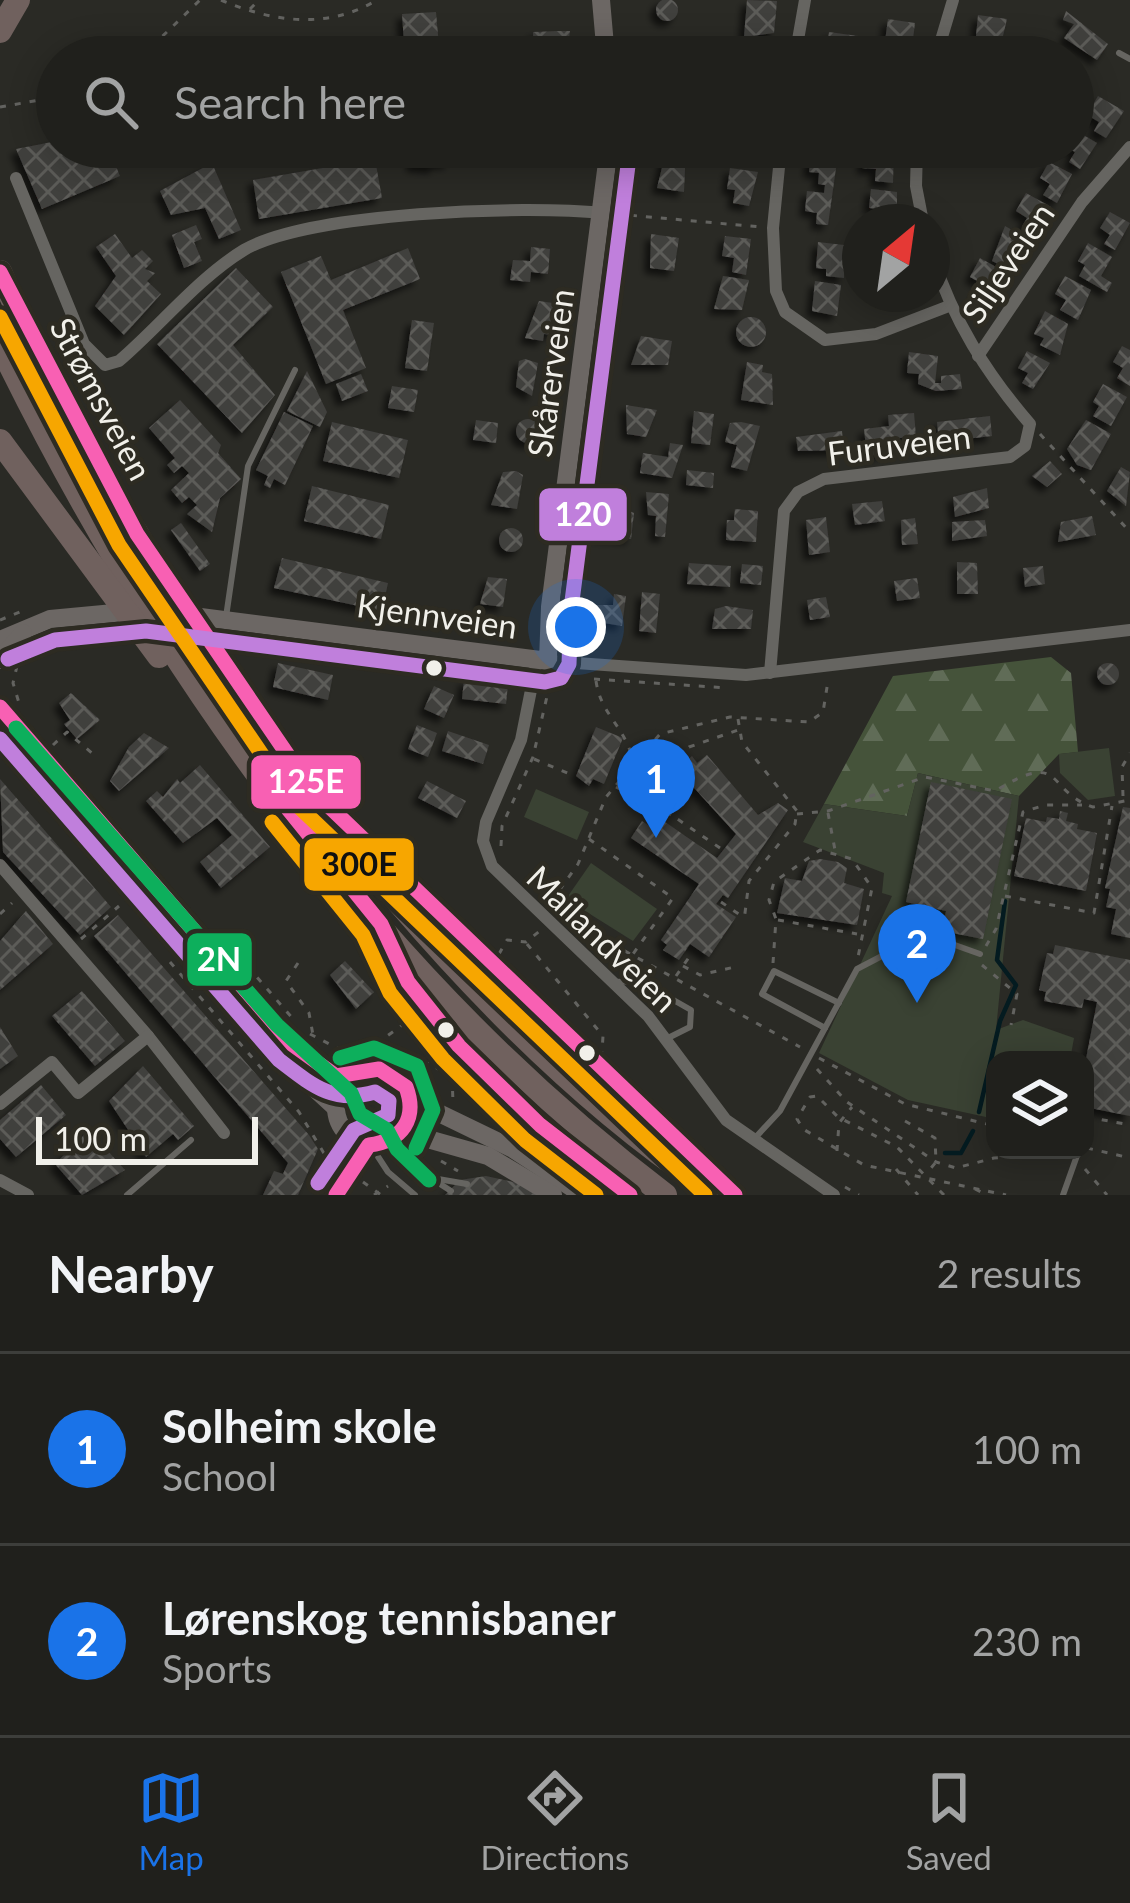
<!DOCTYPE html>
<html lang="en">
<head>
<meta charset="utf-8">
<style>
  :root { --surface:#20201c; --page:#2d2d29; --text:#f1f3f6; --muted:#a2a3a3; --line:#3d3e3b; --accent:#1a73e8 }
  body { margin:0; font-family:Lato,sans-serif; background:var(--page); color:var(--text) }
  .controls { position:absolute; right:36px; bottom:36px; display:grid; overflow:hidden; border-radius:24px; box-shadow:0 6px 30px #0003 }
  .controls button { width:108px; height:108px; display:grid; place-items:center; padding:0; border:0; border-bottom:3px solid var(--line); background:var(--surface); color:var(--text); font:60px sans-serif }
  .compass { position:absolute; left:842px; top:204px; width:108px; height:108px; border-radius:50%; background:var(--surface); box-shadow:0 6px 30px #0003; rotate:29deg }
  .scale { position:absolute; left:36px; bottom:30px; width:222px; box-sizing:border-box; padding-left:12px; border:6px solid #f1f0ea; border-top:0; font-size:33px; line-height:42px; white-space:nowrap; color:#f1f0ea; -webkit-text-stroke:9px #2d2b22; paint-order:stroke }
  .you { position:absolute; left:576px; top:627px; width:42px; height:42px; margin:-30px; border:9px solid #fff; border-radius:50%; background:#1a73e8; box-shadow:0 0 0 18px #1a73e833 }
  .badge { display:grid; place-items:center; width:78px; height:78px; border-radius:50%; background:var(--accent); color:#fff; font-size:39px; font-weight:700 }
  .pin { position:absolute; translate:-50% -99px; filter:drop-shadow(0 3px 6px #0008) }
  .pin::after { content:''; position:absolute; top:63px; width:42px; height:36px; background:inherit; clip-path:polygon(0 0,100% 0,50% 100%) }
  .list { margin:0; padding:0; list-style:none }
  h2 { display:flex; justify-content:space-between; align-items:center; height:156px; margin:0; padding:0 48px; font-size:51px }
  h2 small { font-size:39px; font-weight:400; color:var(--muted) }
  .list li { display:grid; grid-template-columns:78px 1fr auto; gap:36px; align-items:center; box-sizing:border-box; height:192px; padding:0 48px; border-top:3px solid var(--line) }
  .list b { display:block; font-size:45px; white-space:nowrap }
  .list p { margin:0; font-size:39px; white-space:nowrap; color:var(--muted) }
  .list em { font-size:39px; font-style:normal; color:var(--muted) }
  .icon { flex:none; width:66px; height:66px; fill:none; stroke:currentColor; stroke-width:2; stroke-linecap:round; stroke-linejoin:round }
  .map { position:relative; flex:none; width:1130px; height:1195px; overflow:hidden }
  .search { position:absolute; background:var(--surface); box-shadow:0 6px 30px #0003; left:36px; right:36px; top:36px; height:132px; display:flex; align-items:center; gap:30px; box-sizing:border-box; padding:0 42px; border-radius:66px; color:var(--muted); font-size:45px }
  .sheet { height:540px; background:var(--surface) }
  nav { display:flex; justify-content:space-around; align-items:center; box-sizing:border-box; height:168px; border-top:3px solid var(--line); background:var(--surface); font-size:33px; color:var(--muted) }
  nav a { display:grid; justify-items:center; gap:6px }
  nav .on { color:var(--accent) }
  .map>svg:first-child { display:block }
</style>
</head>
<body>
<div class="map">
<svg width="1130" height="1195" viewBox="0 0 1130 1195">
  <defs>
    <pattern id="forest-firs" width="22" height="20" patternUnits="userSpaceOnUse" patternTransform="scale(3)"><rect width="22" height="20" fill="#45533a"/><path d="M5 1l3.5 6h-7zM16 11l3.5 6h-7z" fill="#606c57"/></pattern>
    <pattern id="building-cross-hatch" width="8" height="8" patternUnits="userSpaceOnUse" patternTransform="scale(3)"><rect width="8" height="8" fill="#403f3d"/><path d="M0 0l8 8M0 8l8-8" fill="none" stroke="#5c5b59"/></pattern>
    <filter id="shadow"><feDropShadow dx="-5.5" dy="5.5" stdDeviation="3" flood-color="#0009"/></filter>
  </defs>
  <rect width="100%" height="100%" fill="#2a2a25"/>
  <!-- forest -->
  <path fill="url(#forest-firs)" d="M1051,657L1071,673L1078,752L1059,754L1019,796L918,773L907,816L824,804L893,676Z"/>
  <!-- park -->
  <g fill="#3a4233">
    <path d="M1109,748L1115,796L1088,800L1060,773L1059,754Z"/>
    <path d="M918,773L1019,796L996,1030L1023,1020L1074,1038L1070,1060H995V1119L908,1100L819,1053L892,896L882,893L884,873L803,842L824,804L907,816Z"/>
    <path d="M536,789L589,812L577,840L524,817Z"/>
    <path d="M591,863L657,909L633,941L566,899Z"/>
  </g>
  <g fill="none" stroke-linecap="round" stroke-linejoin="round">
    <!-- stream -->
    <g stroke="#041b20" stroke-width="4.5">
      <path d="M979,1112L1000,1021L1016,985L997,960L1005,901"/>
      <path d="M945,1153H961L973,1131"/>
    </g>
  </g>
  <!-- building -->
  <g fill="url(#building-cross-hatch)" filter="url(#shadow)">
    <circle cx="667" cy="10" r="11"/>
    <path d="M747,0L777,1L774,33L744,37Z"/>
    <path d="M1066,11L1108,44L1097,60L1064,38L1074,24L1063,20Z"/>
    <path d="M436,12L440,57H405L402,14Z"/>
    <path d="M978,15L1007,19L998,57H978L987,37L976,36Z"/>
    <path d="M888,19L915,23L911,55L896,57L897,42L885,41Z"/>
    <path d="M557,31H570L567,54H534L533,32Z"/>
    <path d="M829,32L858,36L854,57L826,53Z"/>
    <path d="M747,39L776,42L775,57H745Z"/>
    <path d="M341,41L347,57H297V56Z"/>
    <path d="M1098,96L1124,111L1106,138L1094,131L1099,122L1087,115Z"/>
    <path d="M1073,129L1097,143L1080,169L1069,162L1075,152L1066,147H1073Z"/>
    <path d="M57,141V147H108L120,176L42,209L16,149Z"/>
    <path d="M411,147H449L450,163L435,164V168L412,166Z"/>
    <path d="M667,147H686L684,192L657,188Z"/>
    <path d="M865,147L894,151L893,183L875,181L876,169L862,168Z"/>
    <path d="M811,151L838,154L828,225L816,224L817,213L805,211L807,191L824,193L825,185L818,184L819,173L809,172Z"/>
    <path d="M375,159L382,198L259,219L253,180Z"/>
    <path d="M1049,162L1072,174L1057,203L1043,195L1050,184L1040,178Z"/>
    <path d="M212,163L241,230L219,239L205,208L171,215L160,191Z"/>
    <path d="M730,168L758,172L749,206L733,203L735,190L727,189Z"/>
    <path d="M871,189L897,192V222H879L880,209L869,208Z"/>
    <path d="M1026,193L1051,207L1035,234L1022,227L1027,218L1016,211Z"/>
    <path d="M1110,212L1130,223L1115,250L1104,244L1110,235L1100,228Z"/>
    <path d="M196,225L202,239L194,242L202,261L184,268L172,235Z"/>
    <path d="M1005,226L1030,240L1012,271L992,261Z"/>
    <path d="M115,234L132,258L142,250L153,261L145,269L155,273L147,281L161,294L124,335L95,306L116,276L96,247Z"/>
    <path d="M651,234L679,238L674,271L650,268Z"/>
    <path d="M725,236L751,239L746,275L732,272L734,258L722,256Z"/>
    <path d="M818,242L844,245V278L826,276V269L816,268Z"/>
    <path d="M1088,243L1112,257L1101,276L1112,283L1107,292L1079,276L1085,265L1078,261Z"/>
    <path d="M531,247L550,249L548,274L531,272L530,282L510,280L513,260L530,261Z"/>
    <path d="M408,248L420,279L343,310L366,368L326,384L281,272L321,256L331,280Z"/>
    <path d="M980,258L1007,273L989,303L976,296L983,284L970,277Z"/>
    <path d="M236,268L273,307L233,345L275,395L242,433L157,344Z"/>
    <path d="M723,276L749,280L742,310L714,309Z"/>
    <path d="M1065,276L1091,290L1078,320L1060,310L1066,300L1055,294Z"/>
    <path d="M815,281L841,285L837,316L812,311Z"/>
    <path d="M539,301L560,304L552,335L544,334L543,341L525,338Z"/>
    <path d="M1045,311L1068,324L1060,355L1040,345L1044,338L1034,334Z"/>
    <circle cx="751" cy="332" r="15"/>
    <path d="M412,320L434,323L427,371L405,368Z"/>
    <path d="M641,336L672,341L668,365H631Z"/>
    <path d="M1122,346L1130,350V386L1117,378L1123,368L1113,362Z"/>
    <path d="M1027,351L1050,363L1033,389L1022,383L1028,373L1018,368Z"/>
    <path d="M909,352L938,356L935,383H941V376L960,374L962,389L936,391L918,384L919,374L907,373Z"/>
    <path d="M525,359L538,363L532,396L516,387L519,361Z"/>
    <path d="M747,362L763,365L762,372L772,374L773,405L741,400Z"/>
    <path d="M307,371L327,412L320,427L287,411Z"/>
    <path d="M361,374L368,391L342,401L336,384Z"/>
    <path d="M1103,384L1127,397L1111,426L1093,416L1099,406L1093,402Z"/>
    <path d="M392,386L418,390L414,412L388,408Z"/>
    <path d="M180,400L221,445L218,453L241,479L220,498L212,532L187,514L197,505L189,497L182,503L171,490L189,473L182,466L174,473L167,465L175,458L149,428Z"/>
    <path d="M626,405L657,410L646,437L627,434Z"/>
    <path d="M694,411L714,414L710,445L691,443Z"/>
    <path d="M284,412L313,426L285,485L274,479L270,488L264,485L268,476L256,470Z"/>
    <path d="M914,413L916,436L900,438V444L882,446L883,454L867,456L864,429L889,426L888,415Z"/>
    <path d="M990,416L992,436L939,442L937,422Z"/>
    <circle cx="528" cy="431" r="12"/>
    <path d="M476,420L498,423L496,443L473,440Z"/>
    <path d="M1086,420L1111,434L1091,470L1077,465L1067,449Z"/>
    <path d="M332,422L408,440L399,478L323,461Z"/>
    <path d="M741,422L760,426L747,471L731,467L737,445L725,442L730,423Z"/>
    <path d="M842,431L844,450L798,451L796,437Z"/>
    <path d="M670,443L683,445L672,478L640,473L643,453L668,457Z"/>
    <path d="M1050,461L1062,474L1047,487L1032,476Z"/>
    <path d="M1121,467L1130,472L1126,506L1107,491Z"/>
    <path d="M687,470L714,473L713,488L686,485Z"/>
    <path d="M516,471L523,475L517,509L491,505L503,472Z"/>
    <path d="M312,486L389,505L381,539L304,521Z"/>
    <path d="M987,488L989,508L955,517L953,497Z"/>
    <path d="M646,492L669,494L665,537L655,536L656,516L648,515Z"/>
    <path d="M882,501L885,521L855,525L852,504Z"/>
    <path d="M620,507L634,513L631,539L597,536L601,508Z"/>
    <path d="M735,509L758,511L756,542L726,540L727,520H734Z"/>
    <path d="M1092,516L1096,535L1058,542L1061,522Z"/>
    <path d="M826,517L830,552L809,555L806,520Z"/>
    <path d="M915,518L918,544L902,545L901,520Z"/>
    <path d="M985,520L987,536L952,541V522Z"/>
    <path d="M181,523L210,564L200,571L171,530Z"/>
    <circle cx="511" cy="540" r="12"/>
    <path d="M282,558L388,583L382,611L274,588Z"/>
    <path d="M957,562L977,563L978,594H957Z"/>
    <path d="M689,563L731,566L730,587L687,584Z"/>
    <path d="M742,564L763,566L761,585L740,583Z"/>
    <path d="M1043,566L1045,584L1025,587L1023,568Z"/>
    <path d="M488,577L507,579L503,607L480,604Z"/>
    <path d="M917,578L920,598L897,601L894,581Z"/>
    <path d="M642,592L660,594L656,633L639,631Z"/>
    <path d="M614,594L626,596L622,626L592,621L595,605H613Z"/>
    <path d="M826,597L830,617L810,620L807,600Z"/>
    <path d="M726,606L753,610L751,629H712L715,609Z"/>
    <circle cx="1108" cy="674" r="11"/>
    <path d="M278,663L333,675L328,700L273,687Z"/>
    <path d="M464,680L508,684L506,704L462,699Z"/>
    <path d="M434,686L454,695L444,718L424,709Z"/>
    <path d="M71,693L100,720L77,739L64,724L70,720L59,703Z"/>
    <path d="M417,725L437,733L428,757L408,749Z"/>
    <path d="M596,727L623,738L604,784L593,779L589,786L576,776Z"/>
    <path d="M448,731L489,745L483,764L442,751Z"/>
    <path d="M144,733L169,748L119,791L110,781L129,747Z"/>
    <path d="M707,755L758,815L778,803L788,810L728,898L723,895L716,904L736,917L709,957L690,944L679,960L663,950L667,945L661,940L699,884L631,838L642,821L651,827L658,817L717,858L736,834L677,769L692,756L697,763Z"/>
    <path d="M200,765L270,847L221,888L200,862L232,835L217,818L183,843L146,801L157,791L163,797L177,779L180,783Z"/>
    <path d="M0,779L111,907L80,935L3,852Z"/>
    <path d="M427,781L466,801L457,818L418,798Z"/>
    <path d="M931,782L1012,799L983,939L942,931L946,911L906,902Z"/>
    <path d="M1123,807L1130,808V938L1111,934L1116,909L1106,907L1110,889L1105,888Z"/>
    <path d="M1060,811L1068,813L1066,821L1078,824L1077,829L1097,833L1086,891L1014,876L1026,818L1046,822L1047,817L1059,819Z"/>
    <path d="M820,859L838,862L847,868L844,883L864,889L857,925L777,913L785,878L802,881L809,861Z"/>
    <path d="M26,911L53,944L0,990V941Z"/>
    <path d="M118,915L309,1135L318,1149L298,1195H263L274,1171L283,1174L288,1163L94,936Z"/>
    <path d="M1055,945L1130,960V1116L1085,1107V1064L1097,1002L1084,999L1082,1008L1044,1001L1046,992L1039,990L1047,953L1053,954Z"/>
    <path d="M345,961L374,992L356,1009L330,975Z"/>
    <path d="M82,991L125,1041L95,1066L52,1016Z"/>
    <path d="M0,1027L18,1056L0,1069Z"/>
    <path d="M143,1066L194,1126L178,1140L173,1134L146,1157L109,1101Z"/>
    <path d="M41,1085L66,1115L16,1157L0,1139V1120Z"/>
    <path d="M89,1130L125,1170L82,1195L55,1164Z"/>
    <path d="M486,1176L518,1183L536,1195H445L460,1180Z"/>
  </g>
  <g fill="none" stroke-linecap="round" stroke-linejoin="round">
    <!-- path -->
    <g stroke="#636360" stroke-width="3" stroke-dasharray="6 9" stroke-linecap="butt">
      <path d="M221,0C273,22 327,30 377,0"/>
      <path d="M250,9L259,0"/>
      <path d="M141,57L200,0"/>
      <path d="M0,107L57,97"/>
      <path d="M616,214L761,227"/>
      <path d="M1040,434L1130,532"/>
      <path d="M0,620L27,609"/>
      <path d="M17,666L13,683L19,703"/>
      <path d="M594,679L728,688"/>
      <path d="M596,681C601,715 624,725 633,760"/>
      <path d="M738,719L742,742L797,811L795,824L749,881L744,921"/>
      <path d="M53,745L67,732L93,754"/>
      <path d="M534,759L572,775"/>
      <path d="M616,787L671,815"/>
      <path d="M1123,796L1122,767L1130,753"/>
      <path d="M828,813L835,850"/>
      <path d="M797,814L828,811L925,777L995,791C1066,748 1044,791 1093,807L1130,800"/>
      <path d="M589,839L673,898L633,954"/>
      <path d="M501,846L502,826L533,757L548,692L566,677"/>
      <path d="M720,848L673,816L666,773L689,747L738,730"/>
      <path d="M1005,896L1094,913L1112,806"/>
      <path d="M551,902L578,864L606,797L660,734L730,717L809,722L823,712L828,681"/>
      <path d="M721,902L743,917"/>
      <path d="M0,914L12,903"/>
      <path d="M778,920L857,934"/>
      <path d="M572,922L800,1047"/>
      <path d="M218,932L294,1020"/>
      <path d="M81,939L119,906"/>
      <path d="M527,944L603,1036L602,1052"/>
      <path d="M986,946L996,929L1023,812L1045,805H1082"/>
      <path d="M499,954L507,940L526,942L541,930"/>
      <path d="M170,962L299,1112L328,1160"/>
      <path d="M298,963L286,981L309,1013L313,1035"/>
      <path d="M773,963L776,919L769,900L774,882L820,850L852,859L872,888L858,957"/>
      <path d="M982,965L1017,994L1011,1025"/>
      <path d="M683,966L700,975L739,966"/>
      <path d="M676,976L692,953"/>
      <path d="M310,1034L337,1048L395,1046L446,1073L458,1065"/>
      <path d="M376,1044L416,1015"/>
      <path d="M819,1058L905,1104L995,1126"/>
      <path d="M817,1069L847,1102L936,1162L956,1168L994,1158L1064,1153"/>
      <path d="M452,1076L453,1102"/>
      <path d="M1087,1117L1130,1125"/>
      <path d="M905,1121L935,1138L936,1162L927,1173"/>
      <path d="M1087,1148L1130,1158"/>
      <path d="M837,1151L839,1123L852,1107"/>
      <path d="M441,1161L458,1171"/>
      <path d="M896,1169L918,1195"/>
      <path d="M1085,1169L1107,1195"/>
      <path d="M363,1182L381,1195"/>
      <path d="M845,1187L859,1195"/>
      <path d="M975,1189L987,1195"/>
      <path d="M374,1195L388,1186"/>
      <path d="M944,1195L897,1147L838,1117L817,1096L810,1097L797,1119L803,1129L864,1165L1006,1195"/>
    </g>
    <!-- lane -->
    <g stroke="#666561" stroke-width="6">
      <path d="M1119,53L1130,59"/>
      <path d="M1026,57L1039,42L1060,50"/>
      <path d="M226,617L248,466L295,370"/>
      <path d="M353,827L735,1195"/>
      <path d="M398,960C443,1056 545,1135 630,1195"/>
      <path d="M613,982L640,981L691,1010L690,1027L668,1038"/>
      <path d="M825,1028L762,994L774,971L839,1003"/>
      <path d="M397,1138L409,1164L451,1191"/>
      <path d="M755,1138L780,1111L857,969L924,934L980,954"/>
      <path d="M373,1149L388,1172L415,1195"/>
      <path d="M438,1179L467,1184"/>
      <path d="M127,1195L191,1140"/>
      <path d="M1063,1195L1079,1150"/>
    </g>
    <!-- street -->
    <g stroke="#666561" stroke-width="12">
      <path d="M795,57L805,0"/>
      <path d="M936,57L953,0"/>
      <path d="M781,147L773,228L776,291L785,312L825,340L876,334L949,306"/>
      <path d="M917,147L916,186L923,222"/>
      <path d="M16,178L84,344L105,365L119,361C160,326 198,278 244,250C309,212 525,205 602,213"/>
      <path d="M978,356L1082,202L1130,147"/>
      <path d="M537,660L521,740L486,822L483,841L492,866L648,1016L726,1120L834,1195"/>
      <path d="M548,661L746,675L1130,630"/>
      <path d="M770,673L784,511L798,492L824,479L1010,457L1025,446L1030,424C986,373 953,320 932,255"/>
      <path d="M0,865L148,1036L224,1133"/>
      <path d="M0,1104L52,1062L78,1093L148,1036"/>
      <path d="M0,1180L28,1195"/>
    </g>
    <!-- secondary -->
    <g stroke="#6c6764" stroke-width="18">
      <path d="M601,0L606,57"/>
      <path d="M0,640L50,619L146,610L548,661L550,607L609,147"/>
      <path d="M0,660L23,633"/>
      <path d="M0,707L278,1029L316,1064L348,1078"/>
      <path d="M0,742L262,1040L335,1107"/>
      <circle cx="374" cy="1107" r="38"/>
      <path d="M412,1100L513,1149L583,1195"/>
      <path d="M403,1132L488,1156L553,1195"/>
      <path d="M339,1189L350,1137"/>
      <path d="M336,1195L369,1145"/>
    </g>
    <!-- highway -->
    <g stroke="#70615e" stroke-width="24">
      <path d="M0,31L18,0"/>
      <path d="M0,272C141,589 425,1005 719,1195"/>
      <path d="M0,344C156,665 378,978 665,1195"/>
      <path d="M0,441L159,656"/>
    </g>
    <defs>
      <g id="bus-1">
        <path d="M0,272L137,534L311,789L735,1195"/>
        <path d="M0,707L293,1045L336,1076L379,1069L406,1087C418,1119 402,1141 369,1145L336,1195"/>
        <path d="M288,809L381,924L408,982L459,1046L540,1125L630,1195"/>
      </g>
      <g id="bus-2">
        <path d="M8,659L55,640L146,631L545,682L561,678L569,664L571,609L630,150"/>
        <path d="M0,739L279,1060C313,1086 333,1104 375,1092L389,1101L388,1115L354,1130L318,1183"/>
      </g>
      <g id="bus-3">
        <path d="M0,317L119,545L295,803L705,1195"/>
        <path d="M272,822L363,935L390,993L443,1059L525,1140L596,1195"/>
      </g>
      <g id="bus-4">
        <path d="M16,728L277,1025L351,1093L360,1114L387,1130L397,1149L429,1180"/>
        <path d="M340,1058L374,1048L417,1066L433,1110L416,1148"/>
      </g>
    </defs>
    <!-- bus-1 casing -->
    <use href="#bus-1" stroke="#2d2b22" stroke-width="24"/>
    <!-- bus-2 casing -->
    <use href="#bus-2" stroke="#2d2b22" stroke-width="24"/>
    <!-- bus-3 casing -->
    <use href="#bus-3" stroke="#2d2b22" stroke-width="24"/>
    <!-- bus-4 casing -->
    <use href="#bus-4" stroke="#2d2b22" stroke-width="24"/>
    <!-- bus-1 -->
    <use href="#bus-1" stroke="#f860b3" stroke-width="15"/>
    <!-- bus-2 -->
    <use href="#bus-2" stroke="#c07fdc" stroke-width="15"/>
    <!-- bus-3 -->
    <use href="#bus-3" stroke="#f7a600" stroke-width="15"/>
    <!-- bus-4 -->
    <use href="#bus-4" stroke="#0daf5c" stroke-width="15"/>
  </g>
  <!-- markers -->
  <g fill="#f1f0ea" stroke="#2d2b22" stroke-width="4.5">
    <circle cx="434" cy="668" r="10"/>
    <circle cx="446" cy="1030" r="10"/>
    <circle cx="587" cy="1053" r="10"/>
  </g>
  <g text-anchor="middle" stroke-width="9" stroke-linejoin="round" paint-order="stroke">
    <!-- street labels -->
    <g font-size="33" fill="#f1f0ea" stroke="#2d2b22">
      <text transform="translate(1008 263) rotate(-56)" y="12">Siljeveien</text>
      <text transform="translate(551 373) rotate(-82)" y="12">Skårerveien</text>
      <text transform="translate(101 399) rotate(62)" y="12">Strømsveien</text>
      <text transform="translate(899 445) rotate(-7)" y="12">Furuveien</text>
      <text transform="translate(437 616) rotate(8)" y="12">Kjennveien</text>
      <text transform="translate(602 939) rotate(44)" y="12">Mailandveien</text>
    </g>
  </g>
  <g stroke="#2d2b22" stroke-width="4.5">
    <rect x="537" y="486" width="92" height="57" rx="12" fill="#c07fdc"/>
    <rect x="249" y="753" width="114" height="58" rx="12" fill="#f860b3"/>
    <rect x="302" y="836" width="114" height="57" rx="12" fill="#f7a600"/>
    <rect x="185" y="931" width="69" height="57" rx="12" fill="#0daf5c"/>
  </g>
  <g font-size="33" text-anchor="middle" font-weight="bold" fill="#fff">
    <text x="583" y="526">120</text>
    <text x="306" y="793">125E</text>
    <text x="219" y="971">2N</text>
  </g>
  <g font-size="33" text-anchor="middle" font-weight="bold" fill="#111">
    <text x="359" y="876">300E</text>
  </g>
</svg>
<div class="controls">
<button><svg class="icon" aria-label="layers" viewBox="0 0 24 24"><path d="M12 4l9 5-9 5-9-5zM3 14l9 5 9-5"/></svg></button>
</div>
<svg class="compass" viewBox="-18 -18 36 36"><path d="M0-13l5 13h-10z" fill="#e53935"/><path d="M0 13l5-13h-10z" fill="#a2a3a3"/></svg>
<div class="scale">100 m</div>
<div class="you"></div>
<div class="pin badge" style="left:656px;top:838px">1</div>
<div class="pin badge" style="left:917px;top:1003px">2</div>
<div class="search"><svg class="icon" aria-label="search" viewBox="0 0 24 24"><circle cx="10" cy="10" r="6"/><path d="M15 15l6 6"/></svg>Search here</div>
</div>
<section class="sheet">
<h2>Nearby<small>2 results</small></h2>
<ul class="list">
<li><span class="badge">1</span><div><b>Solheim skole</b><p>School</p></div><em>100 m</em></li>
<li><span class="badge">2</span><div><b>Lørenskog tennisbaner</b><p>Sports</p></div><em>230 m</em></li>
</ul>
</section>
<nav>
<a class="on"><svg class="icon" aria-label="map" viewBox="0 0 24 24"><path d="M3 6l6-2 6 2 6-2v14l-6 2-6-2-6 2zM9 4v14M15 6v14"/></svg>Map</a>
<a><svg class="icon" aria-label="directions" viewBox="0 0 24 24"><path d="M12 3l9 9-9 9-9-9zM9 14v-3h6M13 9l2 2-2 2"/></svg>Directions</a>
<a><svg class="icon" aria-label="saved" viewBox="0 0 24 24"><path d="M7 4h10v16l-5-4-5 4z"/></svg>Saved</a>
</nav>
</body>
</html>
